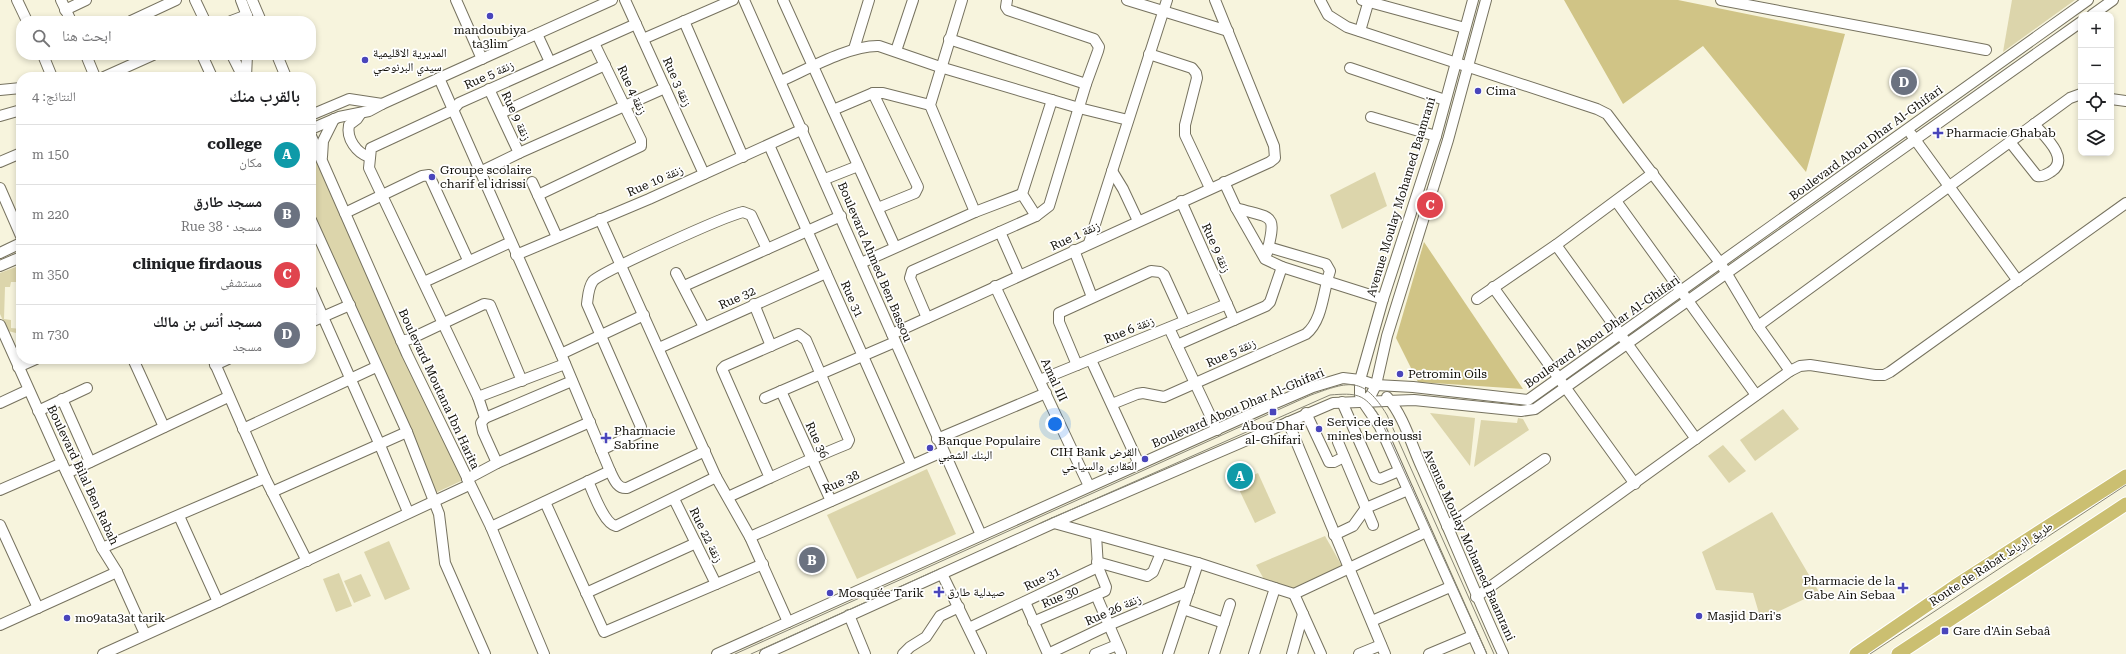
<!DOCTYPE html>
<html lang="ar">
<head>
<meta charset="utf-8">
<style>
  :root { --surface:#fff; --page:#f6f6f6; --text:#202124; --muted:#757577; --line:#e0e0e0; --accent:#b45309 }
  body { margin:0; font-family:"Roboto Serif","Noto Naskh Arabic",serif; background:var(--page); color:var(--text); direction:rtl }
  .controls { position:absolute; right:12px; top:12px; display:grid; overflow:hidden; border-radius:8px; box-shadow:0 2px 6px #0003 }
  .controls button { width:36px; height:36px; display:grid; place-items:center; padding:0; border:0; border-bottom:1px solid var(--line); background:var(--surface); color:var(--text); font:20px sans-serif }
  .you { position:absolute; left:1055px; top:424px; width:14px; height:14px; margin:-10px; border:3px solid #fff; border-radius:50%; background:#1a73e8; box-shadow:0 0 0 6px #1a73e833 }
  .badge { display:grid; place-items:center; width:26px; height:26px; border-radius:50%; background:var(--accent); color:#fff; font-size:13px; font-weight:700 }
  .pin { position:absolute; translate:-50% -50%; border:2px solid #fff; box-shadow:0 1px 4px #0006 }
  .list { margin:0; padding:0; list-style:none }
  h2 { display:flex; justify-content:space-between; align-items:center; height:52px; margin:0; padding:0 16px; font-size:17px }
  h2 small { font-size:13px; font-weight:400; color:var(--muted) }
  .list li { display:grid; grid-template-columns:26px 1fr auto; gap:12px; align-items:center; box-sizing:border-box; height:60px; padding:0 16px; border-top:1px solid var(--line) }
  .list b { display:block; font-size:15px; white-space:nowrap }
  .list p { margin:0; font-size:13px; white-space:nowrap; color:var(--muted) }
  .list em { font-size:13px; font-style:normal; color:var(--muted) }
  .icon { flex:none; width:22px; height:22px; fill:none; stroke:currentColor; stroke-width:2; stroke-linecap:round; stroke-linejoin:round }
  .map { position:relative; flex:none; width:2126px; height:654px; overflow:hidden; direction:ltr }
  .search { position:absolute; background:var(--surface); box-shadow:0 2px 6px #0003; left:16px; top:16px; width:300px; height:44px; display:flex; align-items:center; gap:10px; box-sizing:border-box; padding:0 14px; border-radius:16px; color:var(--muted); font-size:15px }
  .panel { position:absolute; background:var(--surface); box-shadow:0 2px 6px #0003; left:16px; top:72px; width:300px; height:292px; border-radius:16px; direction:rtl }
  .map>svg:first-child { display:block }
</style>
</head>
<body>
<div class="map">
<svg width="2126" height="654" viewBox="0 0 2126 654">
  <rect width="100%" height="100%" fill="#f7f4dd"/>
  <!-- green -->
  <g fill="#dcd5ab">
    <path d="M2012,0H2075L2003,52Z"/>
    <path d="M311,138L463,480L433,494L311,219Z"/>
    <path d="M1375,172L1387,206L1342,229L1330,195Z"/>
    <path d="M21,265V282H11L10,287H5L4,319L11,320V328L21,329V341L16,333L8,331L0,314V273Z"/>
    <path d="M1783,409L1799,429L1755,461L1740,440Z"/>
    <path d="M1430,413L1475,418L1470,466Z"/>
    <path d="M1518,418L1523,419L1529,430L1474,467L1481,420L1517,423Z"/>
    <path d="M1723,445L1746,471L1729,483L1708,456Z"/>
    <path d="M927,469L956,534L857,579L827,515Z"/>
    <path d="M1258,473L1276,513L1255,523L1236,483Z"/>
    <path d="M1772,512L1819,592L1761,620L1753,593L1716,590L1702,552Z"/>
    <path d="M1325,536L1342,566L1294,594L1265,581L1256,565Z"/>
    <path d="M389,541L410,589L385,600L364,552Z"/>
    <path d="M339,573L352,606L336,612L323,579Z"/>
    <path d="M361,574L371,596L354,603L344,581Z"/>
  </g>
  <!-- forest -->
  <g fill="#d0c486">
    <path d="M1564,0H1678L1845,34L1806,172L1703,46L1623,104Z"/>
    <path d="M1424,242L1523,389L1418,382L1396,338Z"/>
  </g>
  <g fill="none" stroke-linecap="round" stroke-linejoin="round">
    <defs>
      <g id="minor">
        <path d="M17,0L27,21"/>
        <path d="M61,0L71,21"/>
        <path d="M195,0L205,21"/>
        <path d="M241,0L249,21"/>
        <path d="M252,0L261,21"/>
        <path d="M456,0L482,59"/>
        <path d="M625,0L704,174"/>
        <path d="M744,0L981,535"/>
        <path d="M783,0L895,247"/>
        <path d="M962,0L930,105L975,212"/>
        <path d="M1127,0L1228,31"/>
        <path d="M1320,0L1328,15L1347,27L1597,109L1607,114L1721,264L1758,326L1790,371"/>
        <path d="M1362,0L1465,28"/>
        <path d="M1473,0L1436,136L1383,299L1360,380V395L1363,402L1380,427L1481,654"/>
        <path d="M1721,0L1986,50"/>
        <path d="M65,10L86,0"/>
        <path d="M2092,15L2113,0"/>
        <path d="M131,21L176,0"/>
        <path d="M231,21L247,15"/>
        <path d="M684,21L743,157"/>
        <path d="M1360,31L1369,0"/>
        <path d="M537,34L550,62"/>
        <path d="M643,39L733,0"/>
        <path d="M949,39L1086,84"/>
        <path d="M854,49L869,0"/>
        <path d="M896,51L913,0"/>
        <path d="M1149,54L1192,68L1196,73L1197,78L1185,125V135L1210,188"/>
        <path d="M43,55L52,77"/>
        <path d="M86,55L95,77"/>
        <path d="M202,55L212,77"/>
        <path d="M232,55L243,77"/>
        <path d="M277,55L286,77"/>
        <path d="M1350,68L1445,100"/>
        <path d="M104,77L153,55"/>
        <path d="M246,77L247,55"/>
        <path d="M439,78L561,354L610,471C614,479 617,489 627,488L705,451"/>
        <path d="M781,81C808,69 850,45 879,46L940,67L1079,108L1128,120"/>
        <path d="M489,89L519,153"/>
        <path d="M0,90L21,88"/>
        <path d="M873,93L918,187L915,193L878,208"/>
        <path d="M2111,99L2126,101"/>
        <path d="M833,110L873,93H883L930,105"/>
        <path d="M361,113L357,119L349,125C346,139 357,153 369,157"/>
        <path d="M501,113L605,65"/>
        <path d="M311,115L349,99L382,104"/>
        <path d="M0,116L21,110"/>
        <path d="M1371,117L1436,136"/>
        <path d="M311,129L339,117L369,111L382,104L612,0"/>
        <path d="M1911,134L2018,281"/>
        <path d="M311,136L407,354L491,527L544,654"/>
        <path d="M2010,142L2037,176C2044,177 2047,174 2052,171C2070,158 2044,136 2034,124"/>
        <path d="M769,145L911,464"/>
        <path d="M322,157L323,141L334,119"/>
        <path d="M0,162L21,153"/>
        <path d="M1112,171L1123,189L1138,221"/>
        <path d="M480,172L519,153L665,88"/>
        <path d="M825,179L858,166"/>
        <path d="M532,182L557,237"/>
        <path d="M1224,182L1236,208L1265,259L1282,267L1383,299"/>
        <path d="M0,188L21,236"/>
        <path d="M538,195L641,146V140L594,43"/>
        <path d="M1181,201L1234,320"/>
        <path d="M1616,201L1756,395"/>
        <path d="M1236,208C1273,219 1277,212 1267,253"/>
        <path d="M345,213L422,176L429,175L468,260"/>
        <path d="M1036,216L1022,194L1052,100"/>
        <path d="M600,219L716,477L750,537L788,622"/>
        <path d="M311,220L407,432L439,514L445,563L485,654"/>
        <path d="M1000,232L1019,275"/>
        <path d="M1089,243L1167,0"/>
        <path d="M1556,245L1696,439"/>
        <path d="M1074,250L1092,297"/>
        <path d="M0,253L21,243"/>
        <path d="M516,255L649,199L803,129"/>
        <path d="M861,263L975,212L1022,194"/>
        <path d="M0,266L21,257"/>
        <path d="M676,273L704,327"/>
        <path d="M424,282L511,242"/>
        <path d="M684,286L841,216"/>
        <path d="M995,286L1089,486"/>
        <path d="M1493,287L1635,484"/>
        <path d="M311,290L379,443L408,512"/>
        <path d="M1477,299L1556,245L1653,173"/>
        <path d="M754,304L771,346"/>
        <path d="M927,318L910,278L912,271L1036,216L1049,206L1086,84L1098,51L1099,47L1094,39L1008,10L1006,7L1007,0"/>
        <path d="M311,322L350,305"/>
        <path d="M0,325L62,463L102,548L117,572L145,634"/>
        <path d="M1758,326L2070,98L2081,94"/>
        <path d="M1169,328L1217,430"/>
        <path d="M892,334L1270,162L1275,158L1274,146L1215,0"/>
        <path d="M401,341L410,339L484,304L490,305L522,381"/>
        <path d="M1177,345L1266,306L1270,302L1282,267"/>
        <path d="M659,348L826,273"/>
        <path d="M561,354L644,315"/>
        <path d="M133,359L164,427"/>
        <path d="M213,359L265,478L307,561"/>
        <path d="M1091,360L1139,464"/>
        <path d="M215,365L228,359"/>
        <path d="M1077,365L1059,322V313L1151,271L1160,272L1164,275L1185,321"/>
        <path d="M18,367L36,359"/>
        <path d="M1040,380L1227,304"/>
        <path d="M781,391L831,501"/>
        <path d="M478,397L565,364"/>
        <path d="M1387,397C1404,416 1412,447 1423,470C1450,531 1475,593 1503,654"/>
        <path d="M765,398L895,342"/>
        <path d="M62,399L90,462"/>
        <path d="M1342,402L1375,477L1380,479L1399,471"/>
        <path d="M1363,402L1371,395L1376,385L1387,336L1448,140L1486,0"/>
        <path d="M0,403L28,390"/>
        <path d="M1112,404L1137,394L1143,393L1164,397L1306,334C1323,320 1323,291 1330,271L1326,264L1268,247"/>
        <path d="M38,411L87,388"/>
        <path d="M1306,413L1329,462H1334L1344,457"/>
        <path d="M485,418L572,381"/>
        <path d="M1288,422L1385,654"/>
        <path d="M243,429L376,367"/>
        <path d="M937,439L1046,393"/>
        <path d="M1338,442L1373,525"/>
        <path d="M601,450L638,433L641,427L587,304C588,297 588,288 593,281C601,272 725,216 743,212L751,215L767,249"/>
        <path d="M497,463L483,432L481,423L485,418L478,397L369,168L371,148L453,110L459,103L636,24"/>
        <path d="M67,473L228,397"/>
        <path d="M467,479L497,463L590,422"/>
        <path d="M588,481C593,492 604,524 616,526L716,477"/>
        <path d="M0,490L62,463"/>
        <path d="M272,492L407,432"/>
        <path d="M728,497C768,479 807,460 847,444L849,440L806,340L798,334L725,366L722,369L770,478"/>
        <path d="M674,499L716,584"/>
        <path d="M545,502L604,632L763,564"/>
        <path d="M179,516L218,602"/>
        <path d="M1054,523L1198,563L1275,588L1254,654"/>
        <path d="M0,525L38,608"/>
        <path d="M1447,526L1545,459"/>
        <path d="M491,527L610,471"/>
        <path d="M1334,535L1353,526L1366,508L1408,490"/>
        <path d="M750,537L942,452"/>
        <path d="M102,548L265,478"/>
        <path d="M1097,562L1147,576L1153,572L1161,553"/>
        <path d="M942,574L981,654"/>
        <path d="M1275,588L1294,594L1426,532"/>
        <path d="M586,593L696,543"/>
        <path d="M1294,594L1321,654"/>
        <path d="M1096,595L1121,653"/>
        <path d="M1476,597L1790,371L1800,366L1810,365L1875,375H1884L1890,372L2126,203"/>
        <path d="M1025,602L1048,654"/>
        <path d="M1183,609L1224,623"/>
        <path d="M849,615L865,654"/>
        <path d="M1372,621L1450,587"/>
        <path d="M1033,622L1105,591L1106,587L1098,567"/>
        <path d="M0,625L117,572"/>
        <path d="M969,628L1098,567L1096,535"/>
        <path d="M103,654L218,602L469,485"/>
        <path d="M717,654L1271,405L1313,387L1343,378L1360,380L1376,385L1413,387L1528,400L2088,0"/>
        <path d="M765,654L1054,523L1333,403L1414,400L1521,411L1535,409L2081,22"/>
        <path d="M903,654L910,647L926,637L940,616L959,607"/>
        <path d="M1048,654L1109,625L1189,591"/>
        <path d="M1095,654L1117,645"/>
        <path d="M1168,654L1198,563"/>
        <path d="M1214,654L1230,604"/>
        <path d="M1292,654L1303,614"/>
        <path d="M1359,654L1381,645"/>
        <path d="M1429,654L1472,636"/>
      </g>
      <g id="major">
        <path d="M1856,654L1955,586L2126,476"/>
        <path d="M1898,654L2126,504"/>
      </g>
    </defs>
    <!-- minor casing -->
    <use href="#minor" stroke="#76725f" stroke-width="12"/>
    <!-- major casing -->
    <use href="#major" stroke="#fff" stroke-width="15"/>
    <!-- minor -->
    <use href="#minor" stroke="#fff" stroke-width="10"/>
    <!-- major -->
    <use href="#major" stroke="#cbbf71" stroke-width="13"/>
    <!-- tram -->
    <g stroke="#888676" stroke-width="1">
      <path d="M1041,523L1330,395C1356,393 1364,393 1379,416L1487,654"/>
      <path d="M735,654L1311,395C1350,381 1363,376 1387,415L1494,654"/>
      <path d="M751,654L939,569"/>
      <path d="M1870,654L2126,485"/>
    </g>
  </g>
  <!-- markers -->
  <g fill="#4945bb" stroke="#fff" stroke-width="1.5">
    <circle cx="490" cy="16" r="4"/>
    <circle cx="365" cy="60" r="4"/>
    <circle cx="1478" cy="91" r="4"/>
    <path d="M1936 127h4v4h4v4h-4v4h-4v-4h-4v-4h4z"/>
    <circle cx="432" cy="177" r="4"/>
    <circle cx="1400" cy="374" r="4"/>
    <rect x="1269" y="408" width="8" height="8" rx="2"/>
    <circle cx="1319" cy="429" r="4"/>
    <path d="M604 432h4v4h4v4h-4v4h-4v-4h-4v-4h4z"/>
    <circle cx="930" cy="448" r="4"/>
    <circle cx="1145" cy="459" r="4"/>
    <path d="M1901 582h4v4h4v4h-4v4h-4v-4h-4v-4h4z"/>
    <path d="M937 586h4v4h4v4h-4v4h-4v-4h-4v-4h4z"/>
    <circle cx="830" cy="593" r="4"/>
    <circle cx="1699" cy="616" r="4"/>
    <circle cx="67" cy="618" r="4"/>
    <rect x="1941" y="627" width="8" height="8" rx="2"/>
  </g>
  <g text-anchor="middle" stroke-width="3.5" stroke-linejoin="round" paint-order="stroke">
    <!-- poi labels -->
    <g font-size="12" fill="#110f08" stroke="#fff" text-anchor="start">
      <text x="490" y="34" text-anchor="middle">mandoubiya<tspan x="490" dy="14">ta3lim</tspan></text>
      <text x="373" y="57">المديرية الاقليمية<tspan x="373" dy="14">سيدي البرنوصي</tspan></text>
      <text x="1486" y="95">Cima</text>
      <text x="1946" y="137">Pharmacie Ghabab</text>
      <text x="440" y="174">Groupe scolaire<tspan x="440" dy="14">charif el idrissi</tspan></text>
      <text x="1408" y="378">Petromin Oils</text>
      <text x="1327" y="426">Service des<tspan x="1327" dy="14">mines bernoussi</tspan></text>
      <text x="1273" y="430" text-anchor="middle">Abou Dhar<tspan x="1273" dy="14">al-Ghifari</tspan></text>
      <text x="614" y="435">Pharmacie<tspan x="614" dy="14">Sabrine</tspan></text>
      <text x="938" y="445">Banque Populaire<tspan x="938" dy="14">البنك الشعبي</tspan></text>
      <text x="1137" y="456" text-anchor="end">CIH Bank القرض<tspan x="1137" dy="14">العقاري والسياحي</tspan></text>
      <text x="1895" y="585" text-anchor="end">Pharmacie de la<tspan x="1895" dy="14">Gabe Ain Sebaa</tspan></text>
      <text x="947" y="596">صيدلية طارق</text>
      <text x="838" y="597">Mosquée Tarik</text>
      <text x="1707" y="620">Masjid Dari's</text>
      <text x="75" y="622">mo9ata3at tarik</text>
      <text x="1953" y="635">Gare d'Ain Sebaâ</text>
    </g>
    <!-- street labels -->
    <g font-size="12" fill="#110f08" stroke="#fff">
      <text transform="translate(489 75) rotate(-24)" y="4">Rue 5 زنقة</text>
      <text transform="translate(677 82) rotate(66)" y="4">Rue 3 زنقة</text>
      <text transform="translate(632 90) rotate(65)" y="4">Rue 4 زنقة</text>
      <text transform="translate(516 116) rotate(65)" y="4">Rue 9 زنقة</text>
      <text transform="translate(1866 143) rotate(-36)" y="4">Boulevard Abou Dhar Al-Ghifari</text>
      <text transform="translate(655 181) rotate(-24)" y="4">Rue 10 زنقة</text>
      <text transform="translate(1401 197) rotate(-73)" y="4">Avenue Moulay Mohamed Baamrani</text>
      <text transform="translate(1075 236) rotate(-25)" y="4">Rue 1 زنقة</text>
      <text transform="translate(1216 248) rotate(66)" y="4">Rue 9 زنقة</text>
      <text transform="translate(875 262) rotate(67)" y="4">Boulevard Ahmed Ben Bassou</text>
      <text transform="translate(737 298) rotate(-24)" y="4">Rue 32</text>
      <text transform="translate(852 299) rotate(66)" y="4">Rue 31</text>
      <text transform="translate(1129 330) rotate(-22)" y="4">Rue 6 زنقة</text>
      <text transform="translate(1602 332) rotate(-35)" y="4">Boulevard Abou Dhar Al-Ghifari</text>
      <text transform="translate(1231 353) rotate(-24)" y="4">Rue 5 زنقة</text>
      <text transform="translate(1054 380) rotate(65)" y="4">Amal III</text>
      <text transform="translate(439 389) rotate(65)" y="4">Boulevard Moutana Ibn Harita</text>
      <text transform="translate(1238 408) rotate(-23)" y="4">Boulevard Abou Dhar Al-Ghifari</text>
      <text transform="translate(817 440) rotate(65)" y="4">Rue 36</text>
      <text transform="translate(83 475) rotate(65)" y="4">Boulevard Bilal Ben Rabah</text>
      <text transform="translate(841 482) rotate(-24)" y="4">Rue 38</text>
      <text transform="translate(706 535) rotate(64)" y="4">Rue 22 زنقة</text>
      <text transform="translate(1469 545) rotate(66)" y="4">Avenue Moulay Mohamed Baamrani</text>
      <text transform="translate(1991 564) rotate(-33)" y="4">Route de Rabat طريق الرباط</text>
      <text transform="translate(1042 579) rotate(-26)" y="4">Rue 31</text>
      <text transform="translate(1060 597) rotate(-23)" y="4">Rue 30</text>
      <text transform="translate(1113 610) rotate(-24)" y="4">Rue 26 زنقة</text>
    </g>
  </g>
</svg>
<div class="controls">
<button>+</button>
<button>−</button>
<button><svg class="icon" aria-label="locate" viewBox="0 0 24 24"><circle cx="12" cy="12" r="6"/><path d="M12 2v4M12 18v4M2 12h4M18 12h4"/></svg></button>
<button><svg class="icon" aria-label="layers" viewBox="0 0 24 24"><path d="M12 4l9 5-9 5-9-5zM3 14l9 5 9-5"/></svg></button>
</div>
<div class="you"></div>
<div class="pin badge" style="left:1240px;top:476px;background:#0f9aa8">A</div>
<div class="pin badge" style="left:812px;top:560px;background:#6b7280">B</div>
<div class="pin badge" style="left:1430px;top:205px;background:#e0444e">C</div>
<div class="pin badge" style="left:1904px;top:82px;background:#6b7280">D</div>
<div class="search"><svg class="icon" aria-label="search" viewBox="0 0 24 24"><circle cx="10" cy="10" r="6"/><path d="M15 15l6 6"/></svg>ابحث هنا</div>
<section class="panel">
<h2>بالقرب منك<small>النتائج: 4</small></h2>
<ul class="list">
<li><span class="badge" style="background:#0f9aa8">A</span><div><b>college</b><p>مكان</p></div><em>150 m</em></li>
<li><span class="badge" style="background:#6b7280">B</span><div><b>مسجد طارق</b><p>مسجد · Rue 38</p></div><em>220 m</em></li>
<li><span class="badge" style="background:#e0444e">C</span><div><b>clinique firdaous</b><p>مستشفى</p></div><em>350 m</em></li>
<li><span class="badge" style="background:#6b7280">D</span><div><b>مسجد أنس بن مالك</b><p>مسجد</p></div><em>730 m</em></li>
</ul>
</section>
</div>
</body>
</html>
